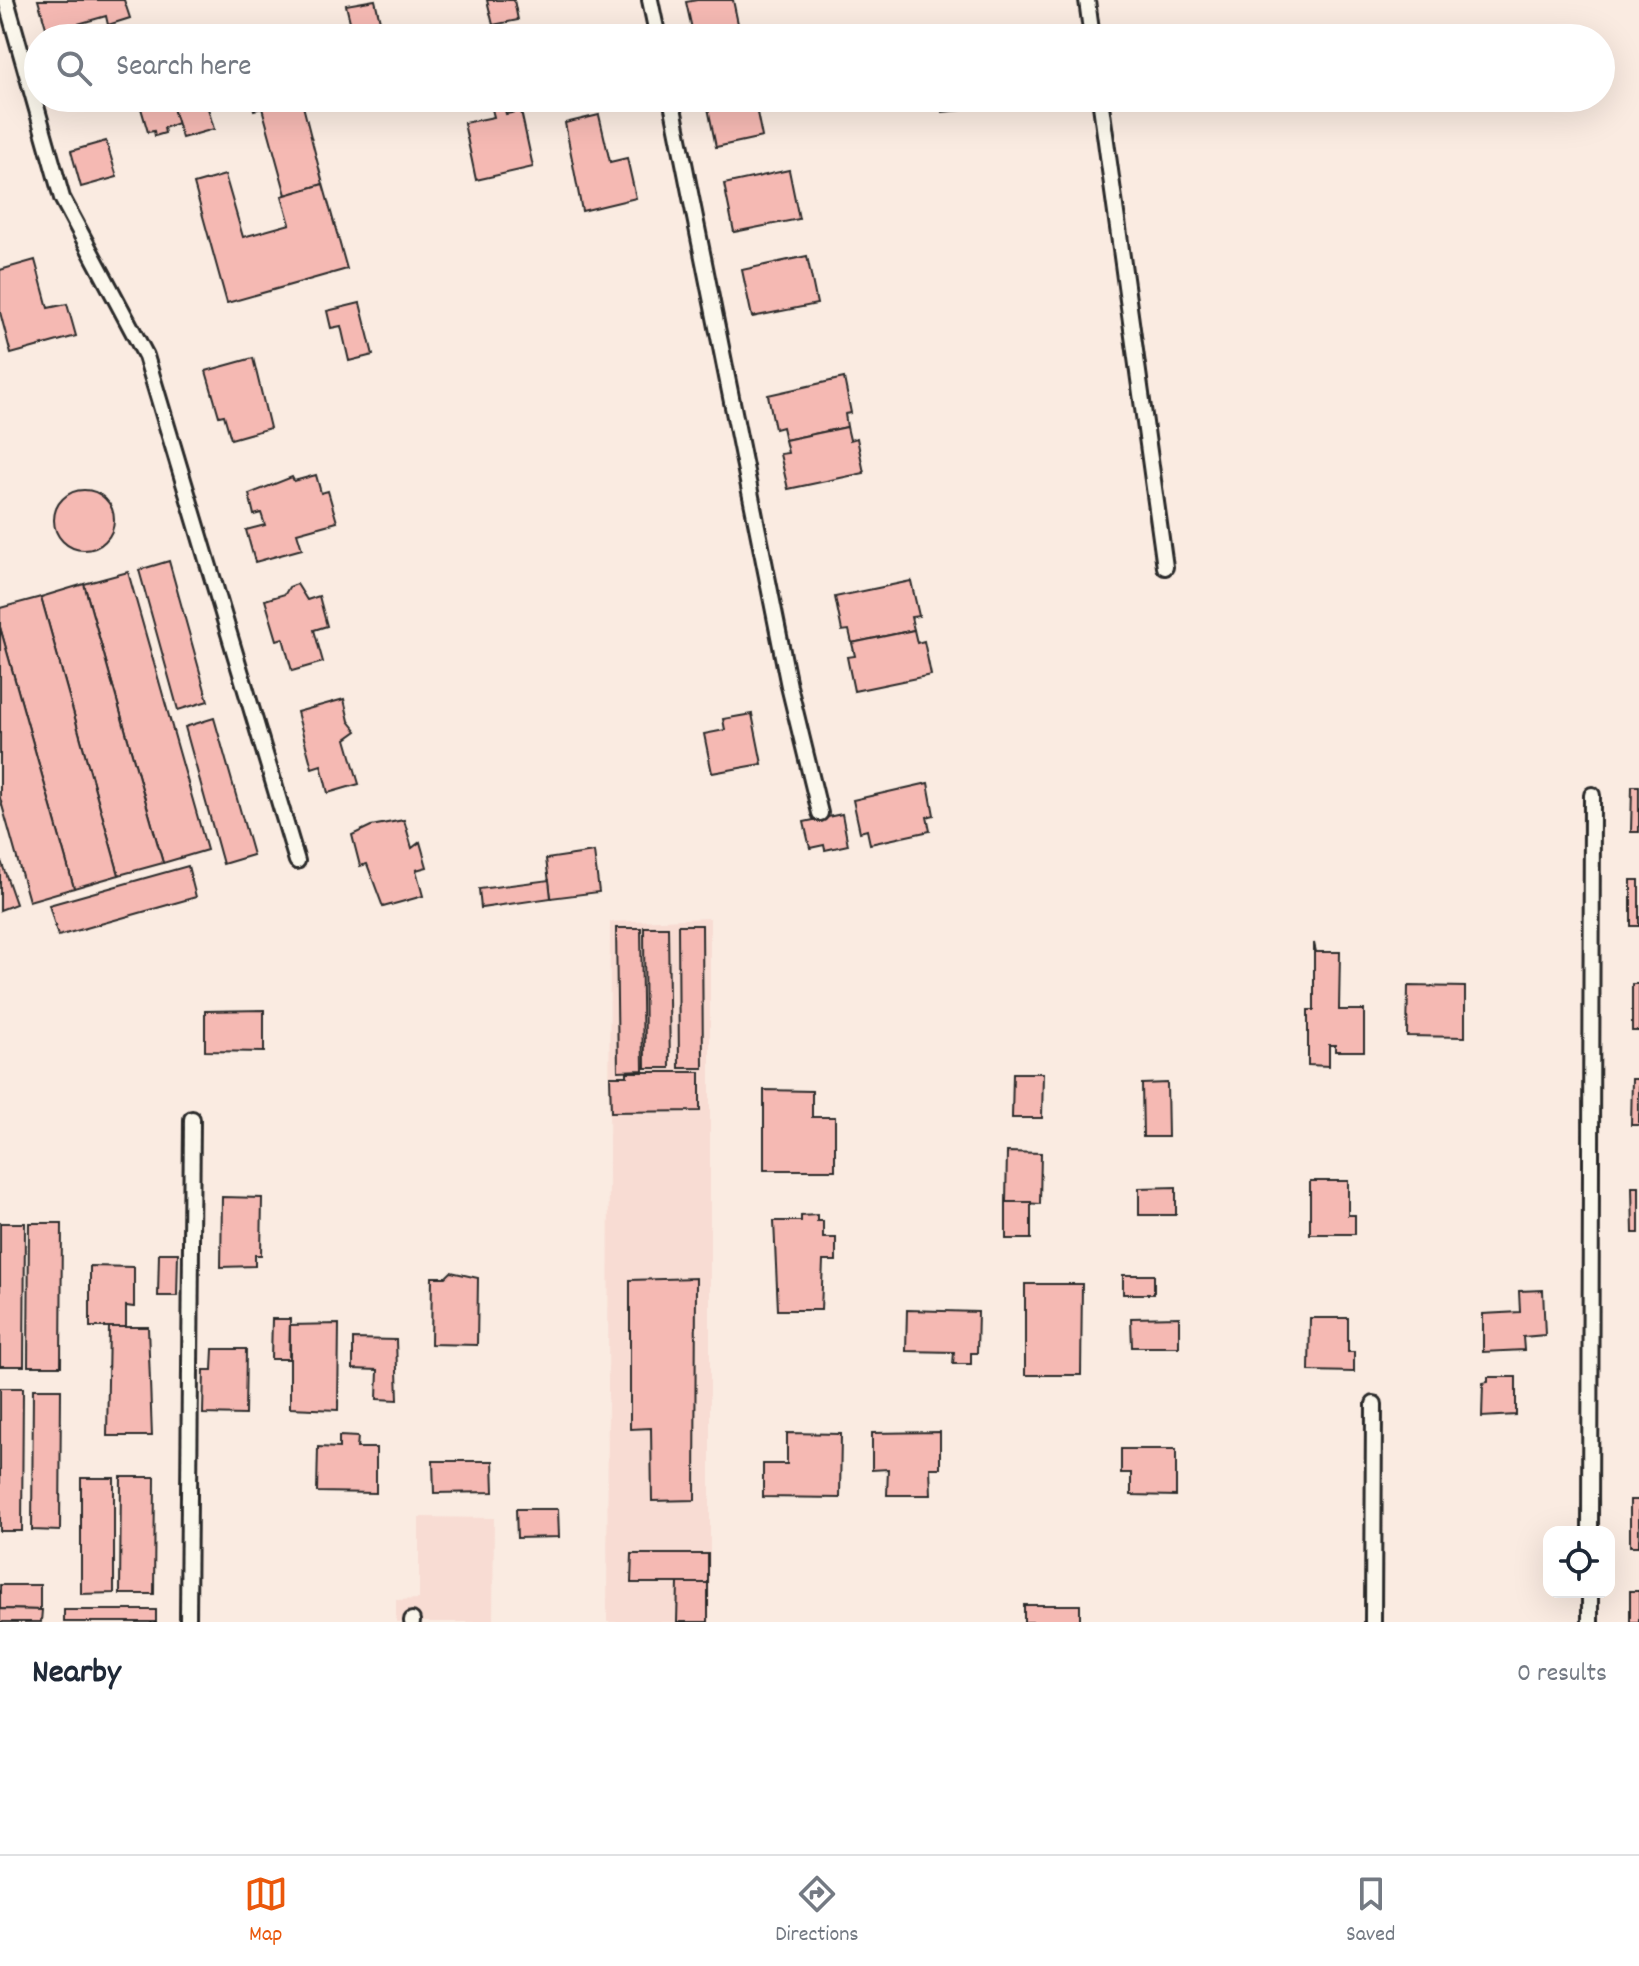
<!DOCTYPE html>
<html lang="en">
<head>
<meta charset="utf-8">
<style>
  :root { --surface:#fff; --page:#f2f2f3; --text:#1f2937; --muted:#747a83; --line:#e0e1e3; --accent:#ea580c }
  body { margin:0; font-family:Dekko,sans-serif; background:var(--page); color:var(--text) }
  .controls { position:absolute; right:24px; bottom:24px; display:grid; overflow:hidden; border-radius:16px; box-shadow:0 8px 32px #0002 }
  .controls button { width:72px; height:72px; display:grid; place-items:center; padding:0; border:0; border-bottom:2px solid var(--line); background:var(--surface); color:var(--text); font:40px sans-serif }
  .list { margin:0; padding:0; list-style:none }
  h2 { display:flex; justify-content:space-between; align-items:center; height:104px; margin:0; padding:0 32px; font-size:34px }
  h2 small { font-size:26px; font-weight:400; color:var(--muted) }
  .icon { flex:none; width:44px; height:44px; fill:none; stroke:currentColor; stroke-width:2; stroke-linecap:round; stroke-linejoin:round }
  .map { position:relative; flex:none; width:1639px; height:1622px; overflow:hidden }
  .search { position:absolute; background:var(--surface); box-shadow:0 8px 32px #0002; left:24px; right:24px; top:24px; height:88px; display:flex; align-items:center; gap:20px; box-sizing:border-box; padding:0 28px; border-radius:44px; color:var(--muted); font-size:30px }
  .sheet { height:232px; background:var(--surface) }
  nav { display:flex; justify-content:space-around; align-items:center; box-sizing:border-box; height:112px; border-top:2px solid var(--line); background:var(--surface); font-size:22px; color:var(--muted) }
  nav a { display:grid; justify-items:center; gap:4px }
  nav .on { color:var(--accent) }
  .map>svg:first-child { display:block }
</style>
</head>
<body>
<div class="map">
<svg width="1639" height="1622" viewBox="0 0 1639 1622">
  <rect width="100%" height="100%" fill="#faebe1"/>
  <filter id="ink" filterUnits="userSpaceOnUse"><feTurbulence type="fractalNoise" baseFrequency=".0125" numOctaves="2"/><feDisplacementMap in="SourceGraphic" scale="16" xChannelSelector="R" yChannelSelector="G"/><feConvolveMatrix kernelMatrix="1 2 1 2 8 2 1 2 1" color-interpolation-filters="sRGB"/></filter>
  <g filter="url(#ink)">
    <!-- built -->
    <g fill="#f8dcd3">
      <path d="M710,918V1622H607L610,922Z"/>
      <path d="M419,1517L494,1518L493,1622H396V1600L419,1599Z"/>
    </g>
    <!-- building -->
    <g fill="#f5b9b3" stroke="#2b2b2b" stroke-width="2">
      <path d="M38,0H124L130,18L108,25L106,16L71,26L74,36L49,38Z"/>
      <path d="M375,0L384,38H354L346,5Z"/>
      <path d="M487,0H514L518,20L493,25Z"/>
      <path d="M697,0H733L741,38H694L686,2Z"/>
      <path d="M138,98H170L178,123L164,128L165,133L155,136L154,131L148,132Z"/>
      <path d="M170,98H205L214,129L182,138Z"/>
      <path d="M251,98H301L323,184L286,195L262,108L254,110Z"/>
      <path d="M706,98H754L762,137L716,147Z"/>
      <path d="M940,98H960L961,110L942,112Z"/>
      <path d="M504,106L506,114L521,111L533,167L476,180L464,123L494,117L492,109Z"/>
      <path d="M599,115L610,162L627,158L636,198L582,211L565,123Z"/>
      <path d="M106,141L117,177L81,187L71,151Z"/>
      <path d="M789,170L799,219L734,232L724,184Z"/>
      <path d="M225,175L243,237L290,224L282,196L323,184L347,269L227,303L194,184Z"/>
      <path d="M807,256L817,304L752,317L742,270Z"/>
      <path d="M35,260L48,308L67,304L76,336L11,354L0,312V270Z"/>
      <path d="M360,303L373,355L349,361L341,326L331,328L327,311Z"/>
      <path d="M253,358L270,428L231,439L224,415L219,416L206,371Z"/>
      <path d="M844,378L851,413L845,414L847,427L785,440L782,427L775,429L768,395Z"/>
      <path d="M847,427L850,440L857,438L864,473L788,489L780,454L788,453L785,440Z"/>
      <path d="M316,475L321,493L328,491L337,522L297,533L302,549L255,562L246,530L265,525L261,513L254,515L249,494L292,477L294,481Z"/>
      <circle cx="84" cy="520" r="30"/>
      <path d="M169,561L208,701L178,710L139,570Z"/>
      <path d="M128,572L207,850L163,863L84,584Z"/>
      <path d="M911,581L919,616L911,617L914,630L852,643L849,630L842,631L835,597Z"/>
      <path d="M84,584L163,863L119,875L41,597Z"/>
      <path d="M297,584L307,600L319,596L327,626L314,630L323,662L292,671L283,638L277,640L265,600L285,594L289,587Z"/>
      <path d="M41,597L119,875L74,888L0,627V608Z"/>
      <path d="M0,627L74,888L29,901L0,798Z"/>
      <path d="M914,630L917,643L924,641L931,675L854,691L847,657L855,656L852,643Z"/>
      <path d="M344,699L349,721L357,731L346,739L359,784L328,793L321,765L312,768L297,712Z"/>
      <path d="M752,714L762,764L712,773L704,734L725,730L723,719Z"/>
      <path d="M214,718L253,855L223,864L185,727Z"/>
      <path d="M928,783L934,815L927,817L930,831L870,844L867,830L860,832L853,800Z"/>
      <path d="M1632,786H1639V832H1631Z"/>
      <path d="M842,814L848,845L825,850L824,845L810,848L804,822Z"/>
      <path d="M404,820L412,848L420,842L427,867L416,870L423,896L383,907L367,864L360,866L352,835L371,826Z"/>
      <path d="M594,852L599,892L551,898L546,859Z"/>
      <path d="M0,858L16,904L0,910Z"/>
      <path d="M188,866L196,897L58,936L49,905Z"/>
      <path d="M549,880L551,898L481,908L479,889Z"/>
      <rect x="1631" y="880" width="8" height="46"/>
      <path d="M678,925H702L703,1068H679Z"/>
      <path d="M644,927H668L670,1068H645Z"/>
      <path d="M616,928H641L643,1070L618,1071Z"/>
      <path d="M1314,943L1316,952H1340L1339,1010H1364V1051H1335V1045H1329V1066L1308,1065V1010H1314Z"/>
      <rect x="1632" y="984" width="7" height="47"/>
      <path d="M1408,986L1465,987V1037L1407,1036Z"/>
      <path d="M264,1010V1052L205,1051V1011Z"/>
      <path d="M627,1072H700V1111L611,1112L610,1076H627Z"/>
      <path d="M1013,1073H1043L1042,1118H1012Z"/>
      <path d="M1632,1079H1639V1125H1631Z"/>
      <path d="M1167,1083L1168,1137H1143L1142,1084Z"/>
      <path d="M764,1090L812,1091V1117H835V1170H764Z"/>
      <path d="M1007,1152L1041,1153L1040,1204L1006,1202Z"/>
      <path d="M1310,1181H1348V1215H1355V1234H1310Z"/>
      <path d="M1176,1187V1215H1139V1188Z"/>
      <path d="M1632,1187H1639V1233H1633Z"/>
      <path d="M222,1197L262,1198L261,1255H255V1266L221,1267Z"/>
      <rect x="1006" y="1202" width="25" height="37"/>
      <path d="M817,1215V1221H823V1238H836V1261H823L821,1310H778L774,1221H801V1216Z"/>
      <path d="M0,1223H25L24,1366H0Z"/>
      <path d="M29,1223H62L61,1366H28Z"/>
      <path d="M159,1253H178L177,1296H158Z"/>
      <path d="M90,1266L134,1267V1307L126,1306V1327H90Z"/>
      <path d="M451,1272L478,1278L477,1345L431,1344L432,1277H446Z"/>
      <rect x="1123" y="1275" width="31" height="19"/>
      <path d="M696,1278L695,1500L652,1501L651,1428L630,1429V1280Z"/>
      <path d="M1025,1284H1082L1081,1375H1025Z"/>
      <path d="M1543,1290L1545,1335L1523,1337L1524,1350L1483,1352V1314L1520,1312L1519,1291Z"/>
      <path d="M907,1310L978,1312L977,1353H971V1364H953L954,1352L906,1351Z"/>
      <path d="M1179,1317V1347H1132L1131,1318Z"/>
      <path d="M1310,1318H1348V1352H1354V1372L1309,1371Z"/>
      <path d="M272,1319H290L289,1359H271Z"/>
      <path d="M339,1324L338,1410L290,1408V1325Z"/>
      <path d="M109,1327H148L152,1436H107Z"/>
      <path d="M353,1339L396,1340L398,1400L377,1399L378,1370L353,1369Z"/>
      <path d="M213,1349H246L245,1415L203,1414L204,1370H212Z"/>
      <path d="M1488,1377H1516V1415L1482,1417L1483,1383L1488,1382Z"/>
      <path d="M0,1388H23L22,1531H0Z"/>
      <path d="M33,1389H61L60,1531L32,1530Z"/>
      <path d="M940,1432V1468H930L931,1495H887L888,1469L872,1470V1433Z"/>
      <path d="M787,1433L841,1434L840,1498L763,1497V1464H787Z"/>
      <path d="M339,1436L358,1437L357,1448H376V1493L317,1492L318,1447L339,1448Z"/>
      <path d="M1121,1449H1176V1496L1131,1495V1473H1121Z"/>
      <path d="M433,1461H493L494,1492L434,1493Z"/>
      <path d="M121,1477H155L154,1594H120Z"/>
      <path d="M81,1478H114V1593L81,1594Z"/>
      <rect x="1630" y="1500" width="9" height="46"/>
      <path d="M516,1509H558L559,1537L517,1538Z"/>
      <path d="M632,1554H708V1583H631Z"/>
      <path d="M678,1583H708V1622H677Z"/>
      <path d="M0,1585H40V1610L0,1609Z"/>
      <rect x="1630" y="1591" width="9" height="31"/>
      <rect x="1024" y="1605" width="56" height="17"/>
      <path d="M0,1609L42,1610L41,1622H0Z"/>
      <rect x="64" y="1610" width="92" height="12"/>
    </g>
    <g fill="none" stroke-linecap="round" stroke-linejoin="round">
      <defs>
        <g id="lane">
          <path d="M6,0L62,198L146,356L297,861"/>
          <path d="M650,0L658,38"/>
          <path d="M1087,0L1092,38"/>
          <path d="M671,98L789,686L820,813"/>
          <path d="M1100,98L1165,567"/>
          <path d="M1590,1532L1592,795"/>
          <path d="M188,1622L192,1119"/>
          <path d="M412,1622V1620"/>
          <path d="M1373,1622L1374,1404"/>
          <path d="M1590,1622V1592"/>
        </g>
      </defs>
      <!-- lane casing -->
      <use href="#lane" stroke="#2b2b2b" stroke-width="20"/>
      <!-- lane -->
      <use href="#lane" stroke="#fbf7ec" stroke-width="14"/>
    </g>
  </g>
</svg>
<div class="controls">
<button><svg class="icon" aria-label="locate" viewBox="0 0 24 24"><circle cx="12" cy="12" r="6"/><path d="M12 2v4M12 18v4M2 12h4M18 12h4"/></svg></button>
</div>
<div class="search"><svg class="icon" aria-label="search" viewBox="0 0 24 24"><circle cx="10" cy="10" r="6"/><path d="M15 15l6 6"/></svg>Search here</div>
</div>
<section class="sheet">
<h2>Nearby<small>0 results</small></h2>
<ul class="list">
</ul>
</section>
<nav>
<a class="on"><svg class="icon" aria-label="map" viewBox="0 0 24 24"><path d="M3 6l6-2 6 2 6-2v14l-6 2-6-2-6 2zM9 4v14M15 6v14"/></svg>Map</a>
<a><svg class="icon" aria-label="directions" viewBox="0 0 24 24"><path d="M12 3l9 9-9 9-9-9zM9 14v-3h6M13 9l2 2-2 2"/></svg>Directions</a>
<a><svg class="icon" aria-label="saved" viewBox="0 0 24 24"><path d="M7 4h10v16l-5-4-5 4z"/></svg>Saved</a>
</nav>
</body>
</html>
